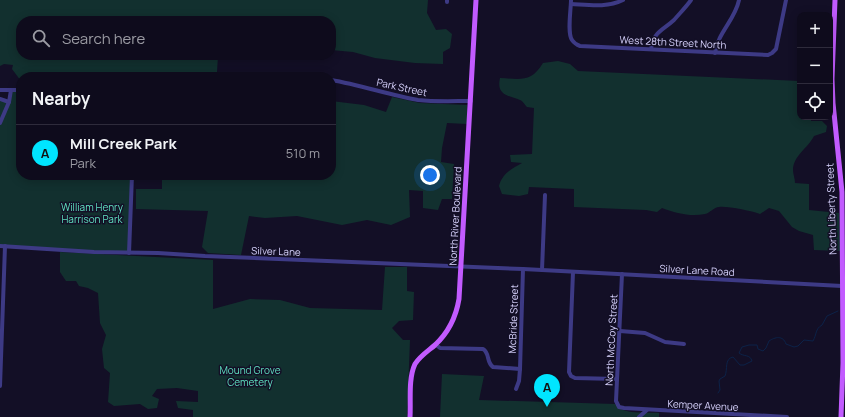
<!DOCTYPE html>
<html lang="en">
<head>
<meta charset="utf-8">
<style>
  :root { --surface:#0e0b1c; --page:#171425; --text:#f1f3f6; --muted:#9b9ba3; --line:#2e2b3b; --accent:#00e5ff }
  body { margin:0; font-family:Manrope,sans-serif; background:var(--page); color:var(--text) }
  .controls { position:absolute; right:12px; top:12px; display:grid; overflow:hidden; border-radius:8px; box-shadow:0 2px 10px #0003 }
  .controls button { width:36px; height:36px; display:grid; place-items:center; padding:0; border:0; border-bottom:1px solid var(--line); background:var(--surface); color:var(--text); font:20px sans-serif }
  .you { position:absolute; left:430px; top:175px; width:14px; height:14px; margin:-10px; border:3px solid #fff; border-radius:50%; background:#1a73e8; box-shadow:0 0 0 6px #1a73e833 }
  .badge { display:grid; place-items:center; width:26px; height:26px; border-radius:50%; background:var(--accent); color:#111; font-size:13px; font-weight:700 }
  .pin { position:absolute; translate:-50% -33px; filter:drop-shadow(0 1px 2px #0008) }
  .pin::after { content:''; position:absolute; top:21px; width:14px; height:12px; background:inherit; clip-path:polygon(0 0,100% 0,50% 100%) }
  .list { margin:0; padding:0; list-style:none }
  h2 { display:flex; justify-content:space-between; align-items:center; height:52px; margin:0; padding:0 16px; font-size:17px }
  h2 small { font-size:13px; font-weight:400; color:var(--muted) }
  .list li { display:grid; grid-template-columns:26px 1fr auto; gap:12px; align-items:center; box-sizing:border-box; height:56px; padding:0 16px; border-top:1px solid var(--line) }
  .list b { display:block; font-size:15px; white-space:nowrap }
  .list p { margin:0; font-size:13px; white-space:nowrap; color:var(--muted) }
  .list em { font-size:13px; font-style:normal; color:var(--muted) }
  .icon { flex:none; width:22px; height:22px; fill:none; stroke:currentColor; stroke-width:2; stroke-linecap:round; stroke-linejoin:round }
  .map { position:relative; flex:none; width:845px; height:417px; overflow:hidden }
  .search { position:absolute; background:var(--surface); box-shadow:0 2px 10px #0003; left:16px; top:16px; width:320px; height:44px; display:flex; align-items:center; gap:10px; box-sizing:border-box; padding:0 14px; border-radius:16px; color:var(--muted); font-size:15px }
  .panel { position:absolute; background:var(--surface); box-shadow:0 2px 10px #0003; left:16px; top:72px; width:320px; height:108px; border-radius:16px }
  .map>svg:first-child { display:block }
</style>
</head>
<body>
<div class="map">
<svg width="845" height="417" viewBox="0 0 845 417">
  <rect width="100%" height="100%" fill="#130f26"/>
  <!-- green -->
  <g fill="#12302f">
    <path d="M0,0H428L427,13L436,30L446,29L452,34L450,48L443,52V64L415,63L375,58L353,52L331,50V21H21V55H280L278,57L218,56L217,72H201L181,77H21V81L12,69L13,65L4,64L0,66Z"/>
    <path d="M558,61L570,64L578,71L799,81L800,83V117H811V121H822L827,126L826,132L814,136C808,148 793,156 793,170C793,174 795,179 795,183L809,184V210L839,213L840,251L814,250L813,235L799,231L792,227L779,211L769,208L760,214C751,211 728,206 719,207C714,207 710,213 705,214C690,217 676,213 662,208L657,212L646,210L574,207V189L529,187L528,194L519,196L502,194L499,186C502,174 511,169 522,163L511,162L510,155L532,154L534,108L527,107C525,105 523,101 520,100C509,95 496,96 500,78C520,79 531,83 543,63Z"/>
    <path d="M11,90H20L21,175H132L129,253L0,246V100L9,102Z"/>
    <path d="M392,97L420,103L467,105V124L447,123L442,148L441,162L454,164L452,199H442L438,210L423,208V191L409,190L410,217L391,225L367,220L342,225L297,216L265,218L249,216L241,255L208,253L202,247L208,211L136,209V189H162V175H331V101L364,105L386,112Z"/>
    <path d="M60,252L213,260V309L250,299L280,300L310,308L382,310L385,267H407V291L414,292L413,320L399,321L392,328L403,340H410L407,417H193V410L178,408L176,401L198,402V391L177,388L157,389L152,396L159,399L157,408L148,409L140,404L114,406L108,402L110,373L104,368L102,349L106,335L100,323L98,293L88,288L79,286L76,281H66L60,272Z"/>
    <path d="M442,374L484,376L479,400L615,404C622,415 647,412 659,413V417H440Z"/>
  </g>
  <g fill="none" stroke-linecap="round" stroke-linejoin="round">
    <!-- stream -->
    <path stroke="#0c2248" stroke-width="1" d="M718,393L720,390L719,381L720,379L725,376C728,369 724,359 733,357L740,365H744L752,361C750,354 744,357 739,353L742,347L749,345H757L758,349L763,351L766,348L769,341C775,337 783,335 786,344L794,347L798,346L804,340L813,341C817,334 815,329 822,325L827,316L838,311"/>
    <!-- minor -->
    <g stroke="#3d3a85" stroke-width="4">
      <path d="M571,0C571,9 567,33 572,40C574,43 577,45 580,46L768,55L772,53L776,49L786,0"/>
      <path d="M447,2V0"/>
      <path d="M571,4C589,5 607,8 623,0"/>
      <path d="M651,49C654,31 662,31 674,20C680,13 686,7 691,0"/>
      <path d="M715,53C718,32 735,20 739,0"/>
      <path d="M196,77L211,75L257,77"/>
      <path d="M331,80C361,85 389,95 418,100C436,102 454,101 471,101"/>
      <path d="M0,90H21"/>
      <path d="M0,99L9,102"/>
      <path d="M0,123L9,102L11,90"/>
      <path d="M0,246L94,252L158,253L205,256L523,269L842,286"/>
      <path d="M129,253L132,175"/>
      <path d="M542,270L545,195"/>
      <path d="M573,272L569,372L571,376L575,378L617,379"/>
      <path d="M622,274L616,401L619,407L624,408L787,417"/>
      <path d="M620,331L645,333L665,342L684,344"/>
      <path d="M435,344L440,348L483,349C490,353 486,362 493,367L520,369"/>
      <path d="M0,386L5,246"/>
      <path d="M516,389L519,381L520,369L523,269"/>
      <path d="M639,417L647,410"/>
    </g>
    <!-- major -->
    <g stroke="#c25bff" stroke-width="5">
      <path d="M835,0L832,79L833,103L842,192L843,363L841,417"/>
      <path d="M410,417C411,401 408,379 415,364C420,356 428,351 435,345C449,332 456,317 459,299L476,0"/>
    </g>
  </g>
  <g text-anchor="middle" stroke-width="3" stroke-linejoin="round" paint-order="stroke">
    <!-- street labels -->
    <g font-size="10" fill="#d9d4ff" stroke="#130f26">
      <text transform="translate(673 42) rotate(3)" y="4">West 28th Street North</text>
      <text transform="translate(402 87) rotate(12)" y="4">Park Street</text>
      <text transform="translate(831 209) rotate(-92)" y="4">North Liberty Street</text>
      <text transform="translate(455 216) rotate(-87)" y="4">North River Boulevard</text>
      <text transform="translate(276 251) rotate(2)" y="4">Silver Lane</text>
      <text transform="translate(697 270) rotate(3)" y="4">Silver Lane Road</text>
      <text transform="translate(513 319) rotate(-88)" y="4">McBride Street</text>
      <text transform="translate(611 340) rotate(-87)" y="4">North McCoy Street</text>
      <text transform="translate(703 405) rotate(3)" y="4">Kemper Avenue</text>
    </g>
    <!-- park labels -->
    <g font-size="10" fill="#5fe0c0" stroke="#130f26">
      <text x="92" y="211">William Henry<tspan x="92" dy="12">Harrison Park</tspan></text>
      <text x="250" y="374">Mound Grove<tspan x="250" dy="12">Cemetery</tspan></text>
    </g>
  </g>
</svg>
<div class="controls">
<button>+</button>
<button>−</button>
<button><svg class="icon" aria-label="locate" viewBox="0 0 24 24"><circle cx="12" cy="12" r="6"/><path d="M12 2v4M12 18v4M2 12h4M18 12h4"/></svg></button>
</div>
<div class="you"></div>
<div class="pin badge" style="left:547px;top:407px">A</div>
<div class="search"><svg class="icon" aria-label="search" viewBox="0 0 24 24"><circle cx="10" cy="10" r="6"/><path d="M15 15l6 6"/></svg>Search here</div>
<section class="panel">
<h2>Nearby<small></small></h2>
<ul class="list">
<li><span class="badge">A</span><div><b>Mill Creek Park</b><p>Park</p></div><em>510 m</em></li>
</ul>
</section>
</div>
</body>
</html>
